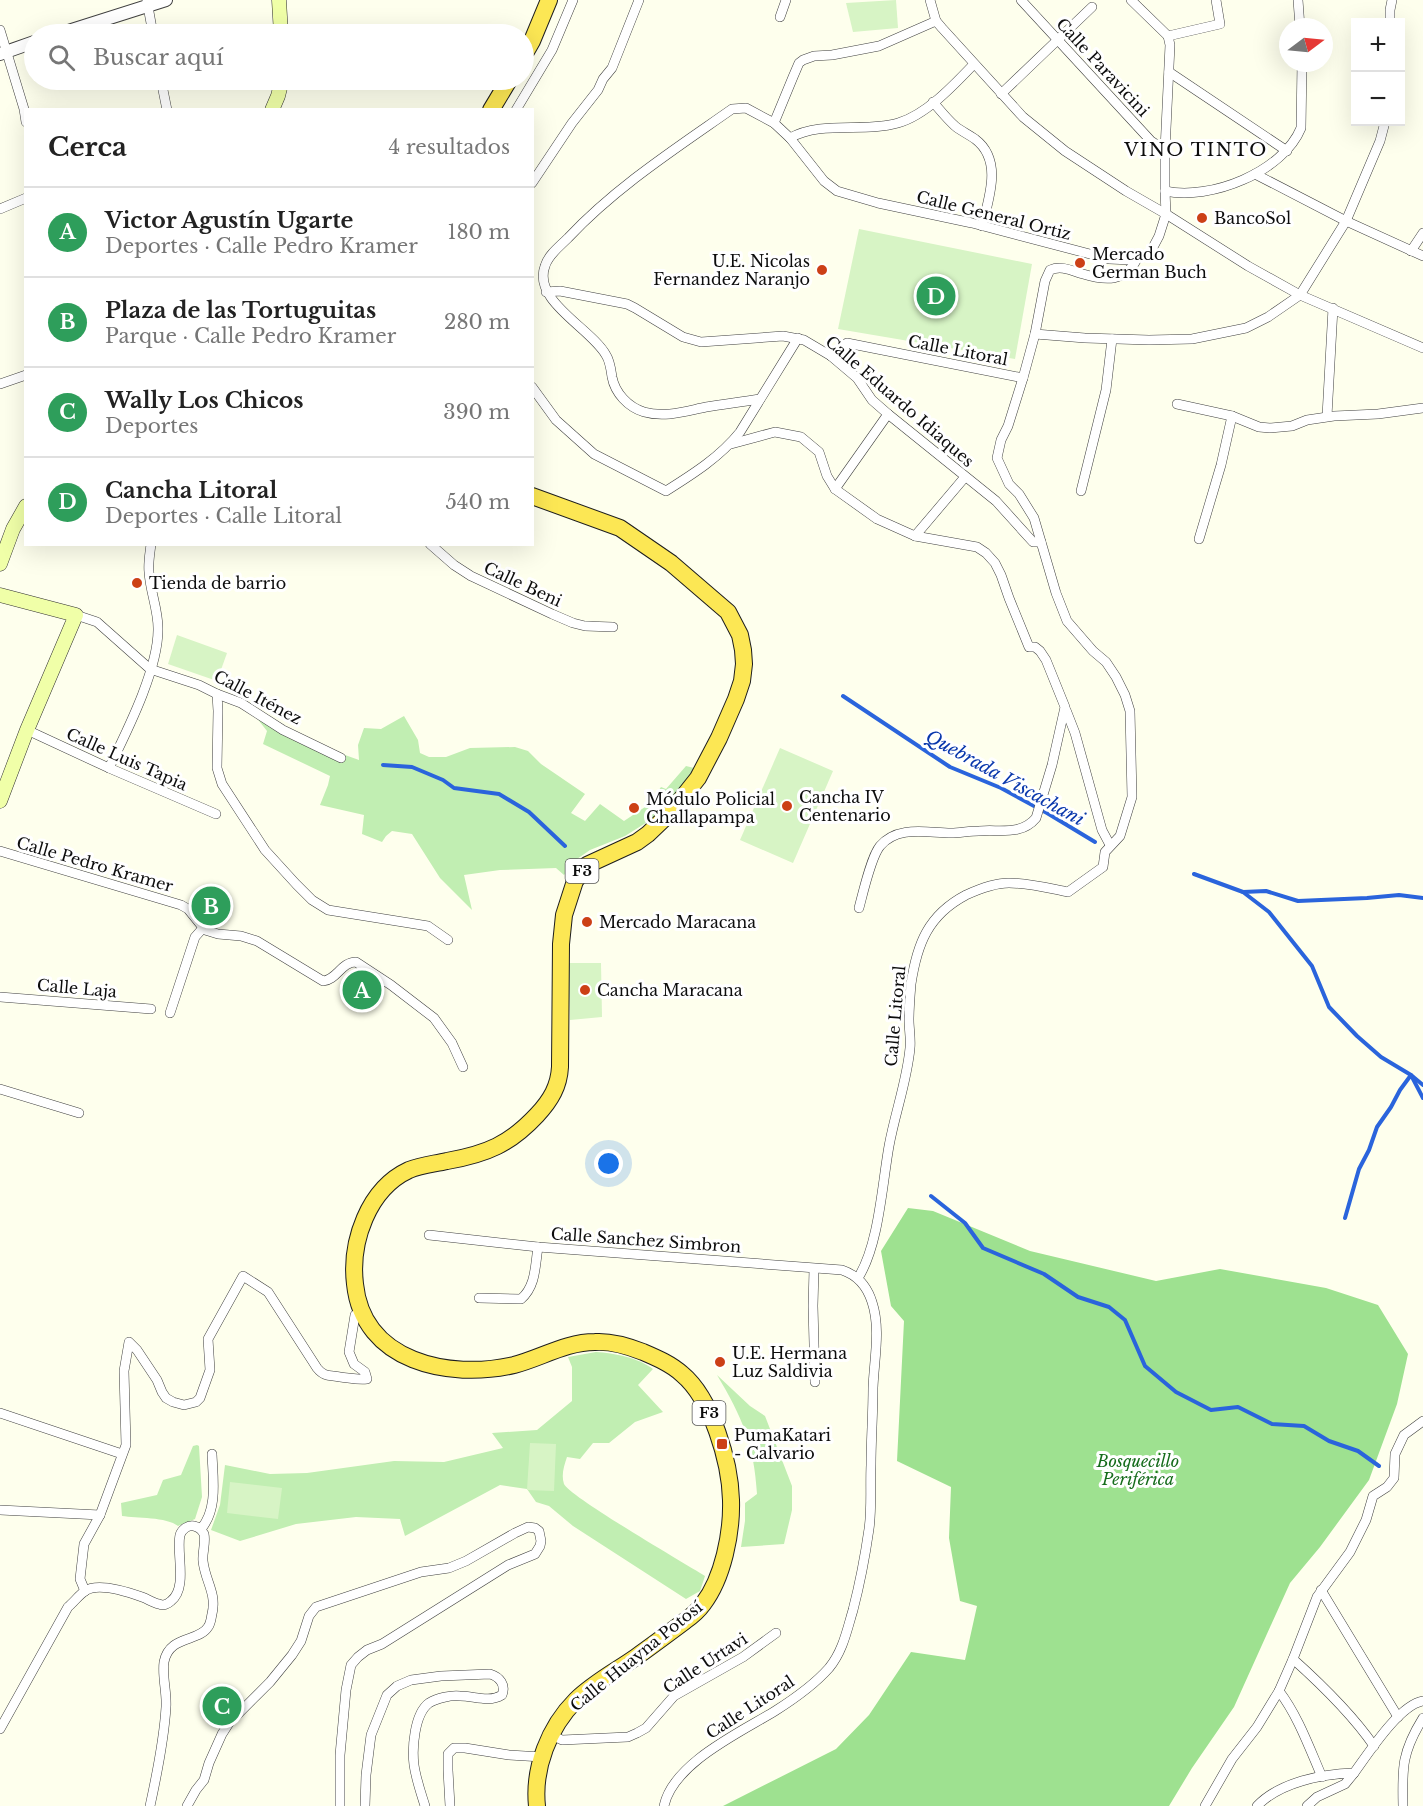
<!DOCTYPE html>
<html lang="es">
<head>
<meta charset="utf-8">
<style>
  :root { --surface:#fff; --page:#f2f2f2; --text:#222; --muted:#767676; --line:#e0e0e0; --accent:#db2777 }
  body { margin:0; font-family:"Libre Baskerville",serif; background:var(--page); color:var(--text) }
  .controls { position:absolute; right:18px; top:18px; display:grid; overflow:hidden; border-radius:0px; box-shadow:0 6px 24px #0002 }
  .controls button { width:54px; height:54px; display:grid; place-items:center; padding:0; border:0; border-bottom:2px solid var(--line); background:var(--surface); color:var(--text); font:30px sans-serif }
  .compass { position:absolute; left:1279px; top:18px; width:54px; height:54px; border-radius:50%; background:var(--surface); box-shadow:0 6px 24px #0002; rotate:74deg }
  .you { position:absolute; left:609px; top:1164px; width:21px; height:21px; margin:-15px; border:4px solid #fff; border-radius:50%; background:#1a73e8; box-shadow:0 0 0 9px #1a73e833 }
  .badge { display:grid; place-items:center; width:39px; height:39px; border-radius:50%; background:var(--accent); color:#fff; font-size:20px; font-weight:700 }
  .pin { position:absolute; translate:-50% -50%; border:3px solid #fff; box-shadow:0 2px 6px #0006 }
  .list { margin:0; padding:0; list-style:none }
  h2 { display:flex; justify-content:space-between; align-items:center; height:78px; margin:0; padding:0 24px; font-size:26px }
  h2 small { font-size:20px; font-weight:400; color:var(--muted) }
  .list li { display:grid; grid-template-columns:39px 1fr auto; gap:18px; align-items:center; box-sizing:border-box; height:90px; padding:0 24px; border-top:2px solid var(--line) }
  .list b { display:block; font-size:22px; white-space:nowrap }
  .list p { margin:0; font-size:20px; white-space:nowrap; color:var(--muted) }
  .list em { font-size:20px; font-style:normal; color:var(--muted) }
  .icon { flex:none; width:33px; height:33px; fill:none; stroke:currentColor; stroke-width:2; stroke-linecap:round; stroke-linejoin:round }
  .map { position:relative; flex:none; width:1423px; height:1806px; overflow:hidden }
  .search { position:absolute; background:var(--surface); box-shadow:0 6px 24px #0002; left:24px; top:24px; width:510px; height:66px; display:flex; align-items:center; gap:15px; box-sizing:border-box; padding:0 21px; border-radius:33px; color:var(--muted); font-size:22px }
  .panel { position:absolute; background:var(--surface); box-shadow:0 6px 24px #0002; left:24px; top:108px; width:510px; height:438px; border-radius:0px }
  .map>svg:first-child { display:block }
</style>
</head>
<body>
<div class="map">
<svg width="1423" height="1806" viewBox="0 0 1423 1806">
  <rect width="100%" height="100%" fill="#feffed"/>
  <!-- green -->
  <g fill="#c1eeb2">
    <path d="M249,708L306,741L359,760L358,745L364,728L381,729L404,716L418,740L420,753L429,757H446L470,748L515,747L528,751L541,764L585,794L571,813L585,821L600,804L624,821L648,805L661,787L666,789L686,766L694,768L678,795L660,814L625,836L590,850L577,859L564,875L556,868L500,870L464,875L472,910L440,878L412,834L392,831L386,836L382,842L362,834L364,815L320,805L328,785L330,776L263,744L267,731Z"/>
    <path d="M207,901L215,902L221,911L220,917C212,921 206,918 200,912Z"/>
    <path d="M596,1352C614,1353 639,1358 653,1369L638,1385L663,1412L635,1422L609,1443H593L580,1459L567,1457C564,1466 561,1475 564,1484C570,1497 686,1564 705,1576L700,1591L686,1599L573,1526L549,1506L536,1502L527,1489L500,1485L405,1536L400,1519L356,1517L296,1524L240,1541L211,1530L220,1505L225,1465L270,1474L307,1473L394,1461L444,1462L503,1448L492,1433L537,1430L572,1401V1367L568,1357Z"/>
    <path d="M717,1375L750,1406L765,1416L792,1486V1510L784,1544L741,1547L745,1521V1503L757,1494C754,1444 742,1417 717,1375Z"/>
    <path d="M197,1445L199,1446L202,1497L195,1519L178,1526C167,1517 136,1518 122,1516L121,1503L157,1495L163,1480L181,1475L193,1446Z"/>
  </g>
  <!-- forest -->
  <path fill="#9ee190" d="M908,1208L933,1211L1030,1251L1156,1281L1220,1269L1326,1288L1378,1305L1408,1354L1397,1404L1369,1480L1320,1547L1290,1583L1234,1707L1192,1768L1169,1806H723L836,1749L869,1715L911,1652L965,1660L977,1606L960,1601L949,1538L951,1487L897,1461L904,1321L891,1306L881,1251Z"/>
  <!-- pitch -->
  <g fill="#d7f4c5">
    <path d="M896,0L898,28L853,32L846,3Z"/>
    <path d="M859,229L1032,264L1015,359L838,329Z"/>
    <path d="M177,635L227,653L217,681L168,664Z"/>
    <path d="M780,748L833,771L793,863L740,840Z"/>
    <path d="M568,963H601L602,1017L570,1020Z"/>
    <path d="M354,971L383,988L370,1010L341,992Z"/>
    <path d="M530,1443L556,1444L554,1491L527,1490Z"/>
    <path d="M230,1482L282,1488L278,1519L227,1513Z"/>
  </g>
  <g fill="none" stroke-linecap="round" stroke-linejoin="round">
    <!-- stream -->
    <g stroke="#2a64dc" stroke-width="4">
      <path d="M843,696L950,767L1001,788L1047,813L1095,842"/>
      <path d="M383,765L412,767L443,780L454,788L499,794L529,812L565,846"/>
      <path d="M1194,874L1243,892L1269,912L1312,966L1329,1007L1357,1036L1381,1057L1411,1075L1423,1085"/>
      <path d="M1243,892L1266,891L1298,901L1367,898L1399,895L1423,898"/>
      <path d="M931,1196L965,1223L983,1248L1044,1274L1078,1297L1109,1307L1125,1320L1145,1366L1176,1392L1211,1410L1238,1407L1272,1424L1304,1426L1329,1441L1358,1451L1379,1466"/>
      <path d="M1345,1218L1359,1169L1369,1150L1377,1127L1391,1107L1400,1090L1411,1075L1423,1098"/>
    </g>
    <defs>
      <g id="minor">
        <path d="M930,0L936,21L942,28L1023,117L1065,151L1126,191L1166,214L1248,266L1300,295L1423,348"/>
        <path d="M1021,0L1151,141L1165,150"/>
        <path d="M1298,0L1300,27"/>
        <path d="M147,1L153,34"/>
        <path d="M780,17L786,0"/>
        <path d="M1390,22V10L1392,0"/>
        <path d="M0,30L24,109L26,122"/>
        <path d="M1168,36L1220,24L1216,0"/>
        <path d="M1169,72L1287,151"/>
        <path d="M161,80L167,110"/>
        <path d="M1001,94L1092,7"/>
        <path d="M933,102C940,110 947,119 955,126C961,131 968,134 975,139C1003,160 989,198 982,226"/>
        <path d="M516,110L552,50L573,0"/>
        <path d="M774,123L793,77L799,63L803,60L814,56L832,55L879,46L936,21"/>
        <path d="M790,138C822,120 864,133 898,123C926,115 954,85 974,64"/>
        <path d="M1255,174L1346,221L1423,256"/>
        <path d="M532,183L572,123L598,90L603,79L612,68L639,0"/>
        <path d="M1165,191C1210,201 1283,172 1301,128L1302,63"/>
        <path d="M0,209L26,198"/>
        <path d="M1411,251L1423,233"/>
        <path d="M546,292L560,291L627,304L635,308L683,337L701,342L783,336L804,340L831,356L857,378L872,400L888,414L996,501L1033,542H1041"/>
        <path d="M1035,334L1085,338L1149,340L1192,339L1246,328L1268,317L1300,295L1346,221L1380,141L1385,122"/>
        <path d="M831,356L847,343L1023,378"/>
        <path d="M0,384L26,375"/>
        <path d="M532,387L556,420L594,454L666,491C693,474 720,457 740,432L798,338"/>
        <path d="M760,399C742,402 724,404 706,407C686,411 665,418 644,412C628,407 615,393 612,377C611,370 610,361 606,355C591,328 532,301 545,266C548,255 560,246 568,238C616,187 675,149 732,109L746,108L774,123L790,138L824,181L837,191L878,203L972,223L1109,259L1132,260L1150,253L1159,236L1166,214L1165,191V150L1170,45L1168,36L1131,0"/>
        <path d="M1177,404L1232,416L1259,427L1270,428L1292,426L1307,420L1334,416L1378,414L1423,408"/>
        <path d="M1327,416L1333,308"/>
        <path d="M731,444L775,432L801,437L819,452L827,476L835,489L877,519L915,536L977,547L986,553L995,563L1001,575L1009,598L1029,647H1035L1040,651L1046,660L1065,707L1052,765L1036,818C1021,836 999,829 979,831C969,831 960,833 951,833C927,833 898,825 880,846C871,857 863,893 859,908"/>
        <path d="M835,489L888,414"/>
        <path d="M1081,491L1106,390L1112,339"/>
        <path d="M915,536L965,477"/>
        <path d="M1199,539L1221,465L1232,416"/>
        <path d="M430,544L454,565L471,576L552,614L573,623L585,626L613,627"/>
        <path d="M76,615L97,622L150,669L199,685L217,694L241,703L283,730L341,758"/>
        <path d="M217,694L218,711L217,768L222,784L265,850L296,884L312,900L328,910L428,926L448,940"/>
        <path d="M1066,710L1075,733L1102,830L1110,845"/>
        <path d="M27,730L109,768L216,814"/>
        <path d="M109,768C127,731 159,668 158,628C158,609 150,591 149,572C148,563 150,553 151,544"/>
        <path d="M0,851L181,905L188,909L205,930L218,934L241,936L257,941L323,981C337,980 341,962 356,962L391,985L434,1018L452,1043L463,1067"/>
        <path d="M0,997L151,1009"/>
        <path d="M170,1013L195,937L203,928"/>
        <path d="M0,1089L79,1113"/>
        <path d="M429,1235L538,1247L842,1270C857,1275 867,1286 872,1302C881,1329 874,1360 873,1388C873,1414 871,1440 871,1465C870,1487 872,1508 869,1529C865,1557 860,1583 853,1610C847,1630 843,1651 829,1668C814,1685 794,1699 775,1711C741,1732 673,1763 664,1806"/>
        <path d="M814,1269L813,1306L815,1382"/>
        <path d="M858,1278C879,1245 882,1185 889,1146C895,1113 907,1081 910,1048C911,1039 909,1029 909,1020C909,1008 910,996 911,984C917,944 928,915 966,895C979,889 994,883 1009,883C1029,883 1048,888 1068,892L1103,867L1105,852L1120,836L1132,797L1130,711L1125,695L1116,677L1106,662L1093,651L1067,621L1056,593L1034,518L1019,494L1009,484L997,458L1001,440L1008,426L1023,378L1035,334L1045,281L1050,270C1062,265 1072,271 1083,274C1106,281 1125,282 1137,259"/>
        <path d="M479,1298L521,1299C536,1286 535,1266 538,1247"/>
        <path d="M0,1413L122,1454"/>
        <path d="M0,1510L100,1515"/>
        <path d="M201,1529C218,1509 213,1479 212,1454"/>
        <path d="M1321,1590L1398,1717"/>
        <path d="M85,1591L80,1579L84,1544L100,1515L126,1445L124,1371L129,1342L137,1350L157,1380L162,1392L166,1398L173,1402L184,1405L196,1402L200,1398L210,1370L208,1339L243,1276L268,1292L317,1368C324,1377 330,1375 340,1377C350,1378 357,1380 367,1379L365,1372L354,1364L349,1352L355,1315L361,1311"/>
        <path d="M1293,1659C1322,1685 1352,1714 1374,1746"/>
        <path d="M1279,1691C1298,1716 1309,1747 1322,1777"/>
        <path d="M0,1729L68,1607C74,1602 79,1595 85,1591C98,1582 128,1592 142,1597C148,1599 153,1603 159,1604C163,1606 168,1604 171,1601C188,1588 176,1553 180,1535C182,1529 188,1525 194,1526C199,1527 202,1530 204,1534C206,1543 202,1553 203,1561C205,1581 217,1593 212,1614C211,1618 211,1623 208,1627C199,1642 169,1635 164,1662C162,1677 167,1692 166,1707C164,1740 157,1774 150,1806"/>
        <path d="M551,1735L562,1740L628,1737L637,1733L646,1728L674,1696L743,1657L776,1633"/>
        <path d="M187,1806L196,1790L204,1780L209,1763L222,1734L229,1723L270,1682L292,1655L301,1641L309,1616L316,1607L421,1572L449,1568L466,1561L515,1533L528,1527L535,1528L539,1531L541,1541L540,1546L535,1554L508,1565L382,1644L367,1650L358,1657L351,1665L346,1690L340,1755V1806"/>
        <path d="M365,1806L366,1775L371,1735L387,1695L397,1686L411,1680L441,1676L490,1674C500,1677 506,1685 502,1695C489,1703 474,1696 460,1696C451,1695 437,1698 429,1703C414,1714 412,1749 414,1765C416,1779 421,1793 425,1806"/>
        <path d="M450,1806L448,1770V1754L454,1748H465L509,1755L542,1757"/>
        <path d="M1205,1806L1232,1759L1257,1727L1279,1691L1293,1659L1317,1597L1350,1552L1366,1520L1373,1496L1387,1487L1394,1478L1395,1454L1404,1435L1423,1421"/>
        <path d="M1257,1806C1280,1782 1322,1774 1354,1773C1368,1754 1399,1705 1423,1701"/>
        <path d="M1307,1806L1317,1797L1345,1784L1354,1773"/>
        <path d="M1403,1806C1402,1767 1402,1752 1423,1718"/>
      </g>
      <g id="tertiary">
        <path d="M59,34L166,0"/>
        <path d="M0,54L34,42"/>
      </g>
      <g id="secondary">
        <path d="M279,0L281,34"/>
        <path d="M272,110L278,96L282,80"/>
        <path d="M0,564L13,529L26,506"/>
        <path d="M0,595L76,615L27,730L0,801"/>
      </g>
      <g id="trunk">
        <path d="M524,55L532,41L549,0"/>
        <path d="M491,110L509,80"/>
        <path d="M532,496L620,528L671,563L728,612L740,635L743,650L744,664L742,681L736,699L719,738L698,778L671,812L648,834L637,842L587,865L575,881L564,915L561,944L560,1067C559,1086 551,1100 537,1115C510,1144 487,1154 447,1161C434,1164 421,1165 409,1170C368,1189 350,1242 355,1284C363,1362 449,1380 514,1365C541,1358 566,1342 595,1342C611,1341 628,1346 643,1352C657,1358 671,1364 682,1374C712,1399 730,1462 731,1500C732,1533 723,1578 703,1604C698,1611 692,1616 685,1621C669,1633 653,1645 636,1657C616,1671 593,1683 576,1700C549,1727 533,1768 537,1806"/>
      </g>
    </defs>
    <!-- minor casing -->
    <use href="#minor" stroke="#404040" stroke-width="10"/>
    <!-- tertiary casing -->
    <use href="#tertiary" stroke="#404040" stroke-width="14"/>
    <!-- secondary casing -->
    <use href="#secondary" stroke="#2f2f2f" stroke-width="15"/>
    <!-- trunk casing -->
    <use href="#trunk" stroke="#1e1e1e" stroke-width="18"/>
    <!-- minor -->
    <use href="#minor" stroke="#fff" stroke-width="9"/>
    <!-- tertiary -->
    <use href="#tertiary" stroke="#fff" stroke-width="12"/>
    <!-- secondary -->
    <use href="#secondary" stroke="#f0ffa8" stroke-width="14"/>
    <!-- trunk -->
    <use href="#trunk" stroke="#fce754" stroke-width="16"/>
  </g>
  <!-- markers -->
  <g fill="#cc4016" stroke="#fff" stroke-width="2">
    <circle cx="1202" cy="218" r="6"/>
    <circle cx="1080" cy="263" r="6"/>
    <circle cx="822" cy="270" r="6"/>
    <circle cx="137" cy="583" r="6"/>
    <circle cx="787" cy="806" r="6"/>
    <circle cx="634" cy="808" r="6"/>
    <circle cx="587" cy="922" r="6"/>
    <circle cx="585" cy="990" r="6"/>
    <circle cx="720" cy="1362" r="6"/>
    <rect x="716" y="1438" width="12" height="12" rx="3"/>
  </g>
  <g text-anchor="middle" stroke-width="6" stroke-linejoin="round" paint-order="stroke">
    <!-- shield labels -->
    <g fill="#fff" stroke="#565656" stroke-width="1.5">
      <rect x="565.5" y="859" width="33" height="24" rx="4.5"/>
      <rect x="692.5" y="1401" width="33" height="24" rx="4.5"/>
    </g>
    <g font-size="15" font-weight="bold" fill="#0d0d0d">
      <text x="582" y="876">F3</text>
      <text x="709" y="1418">F3</text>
    </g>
    <!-- street labels -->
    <g font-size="16" fill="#0d0d0d" stroke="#fff">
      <text transform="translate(1103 67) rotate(47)" y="6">Calle Paravicini</text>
      <text transform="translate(994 215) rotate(14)" y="6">Calle General Ortiz</text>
      <text transform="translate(958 350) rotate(11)" y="6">Calle Litoral</text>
      <text transform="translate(900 401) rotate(41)" y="6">Calle Eduardo Idiaques</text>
      <text transform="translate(523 584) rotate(25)" y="6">Calle Beni</text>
      <text transform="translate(258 697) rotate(28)" y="6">Calle Iténez</text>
      <text transform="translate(127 759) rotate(24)" y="6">Calle Luis Tapia</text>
      <text transform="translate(95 864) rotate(16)" y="6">Calle Pedro Kramer</text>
      <text transform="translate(77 988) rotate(5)" y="6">Calle Laja</text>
      <text transform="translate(895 1016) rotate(-85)" y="6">Calle Litoral</text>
      <text transform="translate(646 1240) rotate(4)" y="6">Calle Sanchez Simbron</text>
      <text transform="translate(636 1656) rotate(-39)" y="6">Calle Huayna Potosí</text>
      <text transform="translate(705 1663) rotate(-33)" y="6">Calle Urtavi</text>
      <text transform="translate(750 1707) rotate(-33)" y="6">Calle Litoral</text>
    </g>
    <!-- poi labels -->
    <g font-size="16" fill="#0d0d0d" stroke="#fff" text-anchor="start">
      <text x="1214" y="224">BancoSol</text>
      <text x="1092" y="260">Mercado<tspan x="1092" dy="18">German Buch</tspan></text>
      <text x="810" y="267" text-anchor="end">U.E. Nicolas<tspan x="810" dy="18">Fernandez Naranjo</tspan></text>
      <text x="149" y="589">Tienda de barrio</text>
      <text x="799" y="803">Cancha IV<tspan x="799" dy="18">Centenario</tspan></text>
      <text x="646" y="805">Módulo Policial<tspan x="646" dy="18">Challapampa</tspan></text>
      <text x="599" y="928">Mercado Maracana</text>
      <text x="597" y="996">Cancha Maracana</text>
      <text x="732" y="1359">U.E. Hermana<tspan x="732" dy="18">Luz Saldivia</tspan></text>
      <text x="734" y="1441">PumaKatari<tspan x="734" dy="18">- Calvario</tspan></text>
    </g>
    <!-- park labels -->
    <g font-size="16" font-style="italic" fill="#166c1c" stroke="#fff">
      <text x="1138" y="1467">Bosquecillo<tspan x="1138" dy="18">Periférica</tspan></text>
    </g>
    <!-- neighbourhood labels -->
    <g font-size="18" letter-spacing="1.5" fill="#0d0d0d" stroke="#fff">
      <text x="1196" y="156">VINO TINTO</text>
    </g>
    <!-- water labels -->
    <g font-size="18" font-style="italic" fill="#0937ac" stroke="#fff">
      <text transform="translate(1005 778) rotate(29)" y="6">Quebrada Viscachani</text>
    </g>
  </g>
</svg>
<div class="controls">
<button>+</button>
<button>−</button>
</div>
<svg class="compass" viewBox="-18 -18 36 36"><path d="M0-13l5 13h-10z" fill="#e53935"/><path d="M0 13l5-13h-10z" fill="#767676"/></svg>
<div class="you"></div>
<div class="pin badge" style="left:362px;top:990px;background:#2e9e5b">A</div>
<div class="pin badge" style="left:211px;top:906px;background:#2e9e5b">B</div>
<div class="pin badge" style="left:222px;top:1706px;background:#2e9e5b">C</div>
<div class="pin badge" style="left:936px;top:296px;background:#2e9e5b">D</div>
<div class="search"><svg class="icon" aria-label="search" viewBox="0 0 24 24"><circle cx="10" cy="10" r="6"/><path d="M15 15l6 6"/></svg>Buscar aquí</div>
<section class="panel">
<h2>Cerca<small>4 resultados</small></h2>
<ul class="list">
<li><span class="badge" style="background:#2e9e5b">A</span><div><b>Victor Agustín Ugarte</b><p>Deportes · Calle Pedro Kramer</p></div><em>180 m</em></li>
<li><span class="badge" style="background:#2e9e5b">B</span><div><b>Plaza de las Tortuguitas</b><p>Parque · Calle Pedro Kramer</p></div><em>280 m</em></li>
<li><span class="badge" style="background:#2e9e5b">C</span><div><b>Wally Los Chicos</b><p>Deportes</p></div><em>390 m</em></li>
<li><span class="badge" style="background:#2e9e5b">D</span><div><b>Cancha Litoral</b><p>Deportes · Calle Litoral</p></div><em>540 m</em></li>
</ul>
</section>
</div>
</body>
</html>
